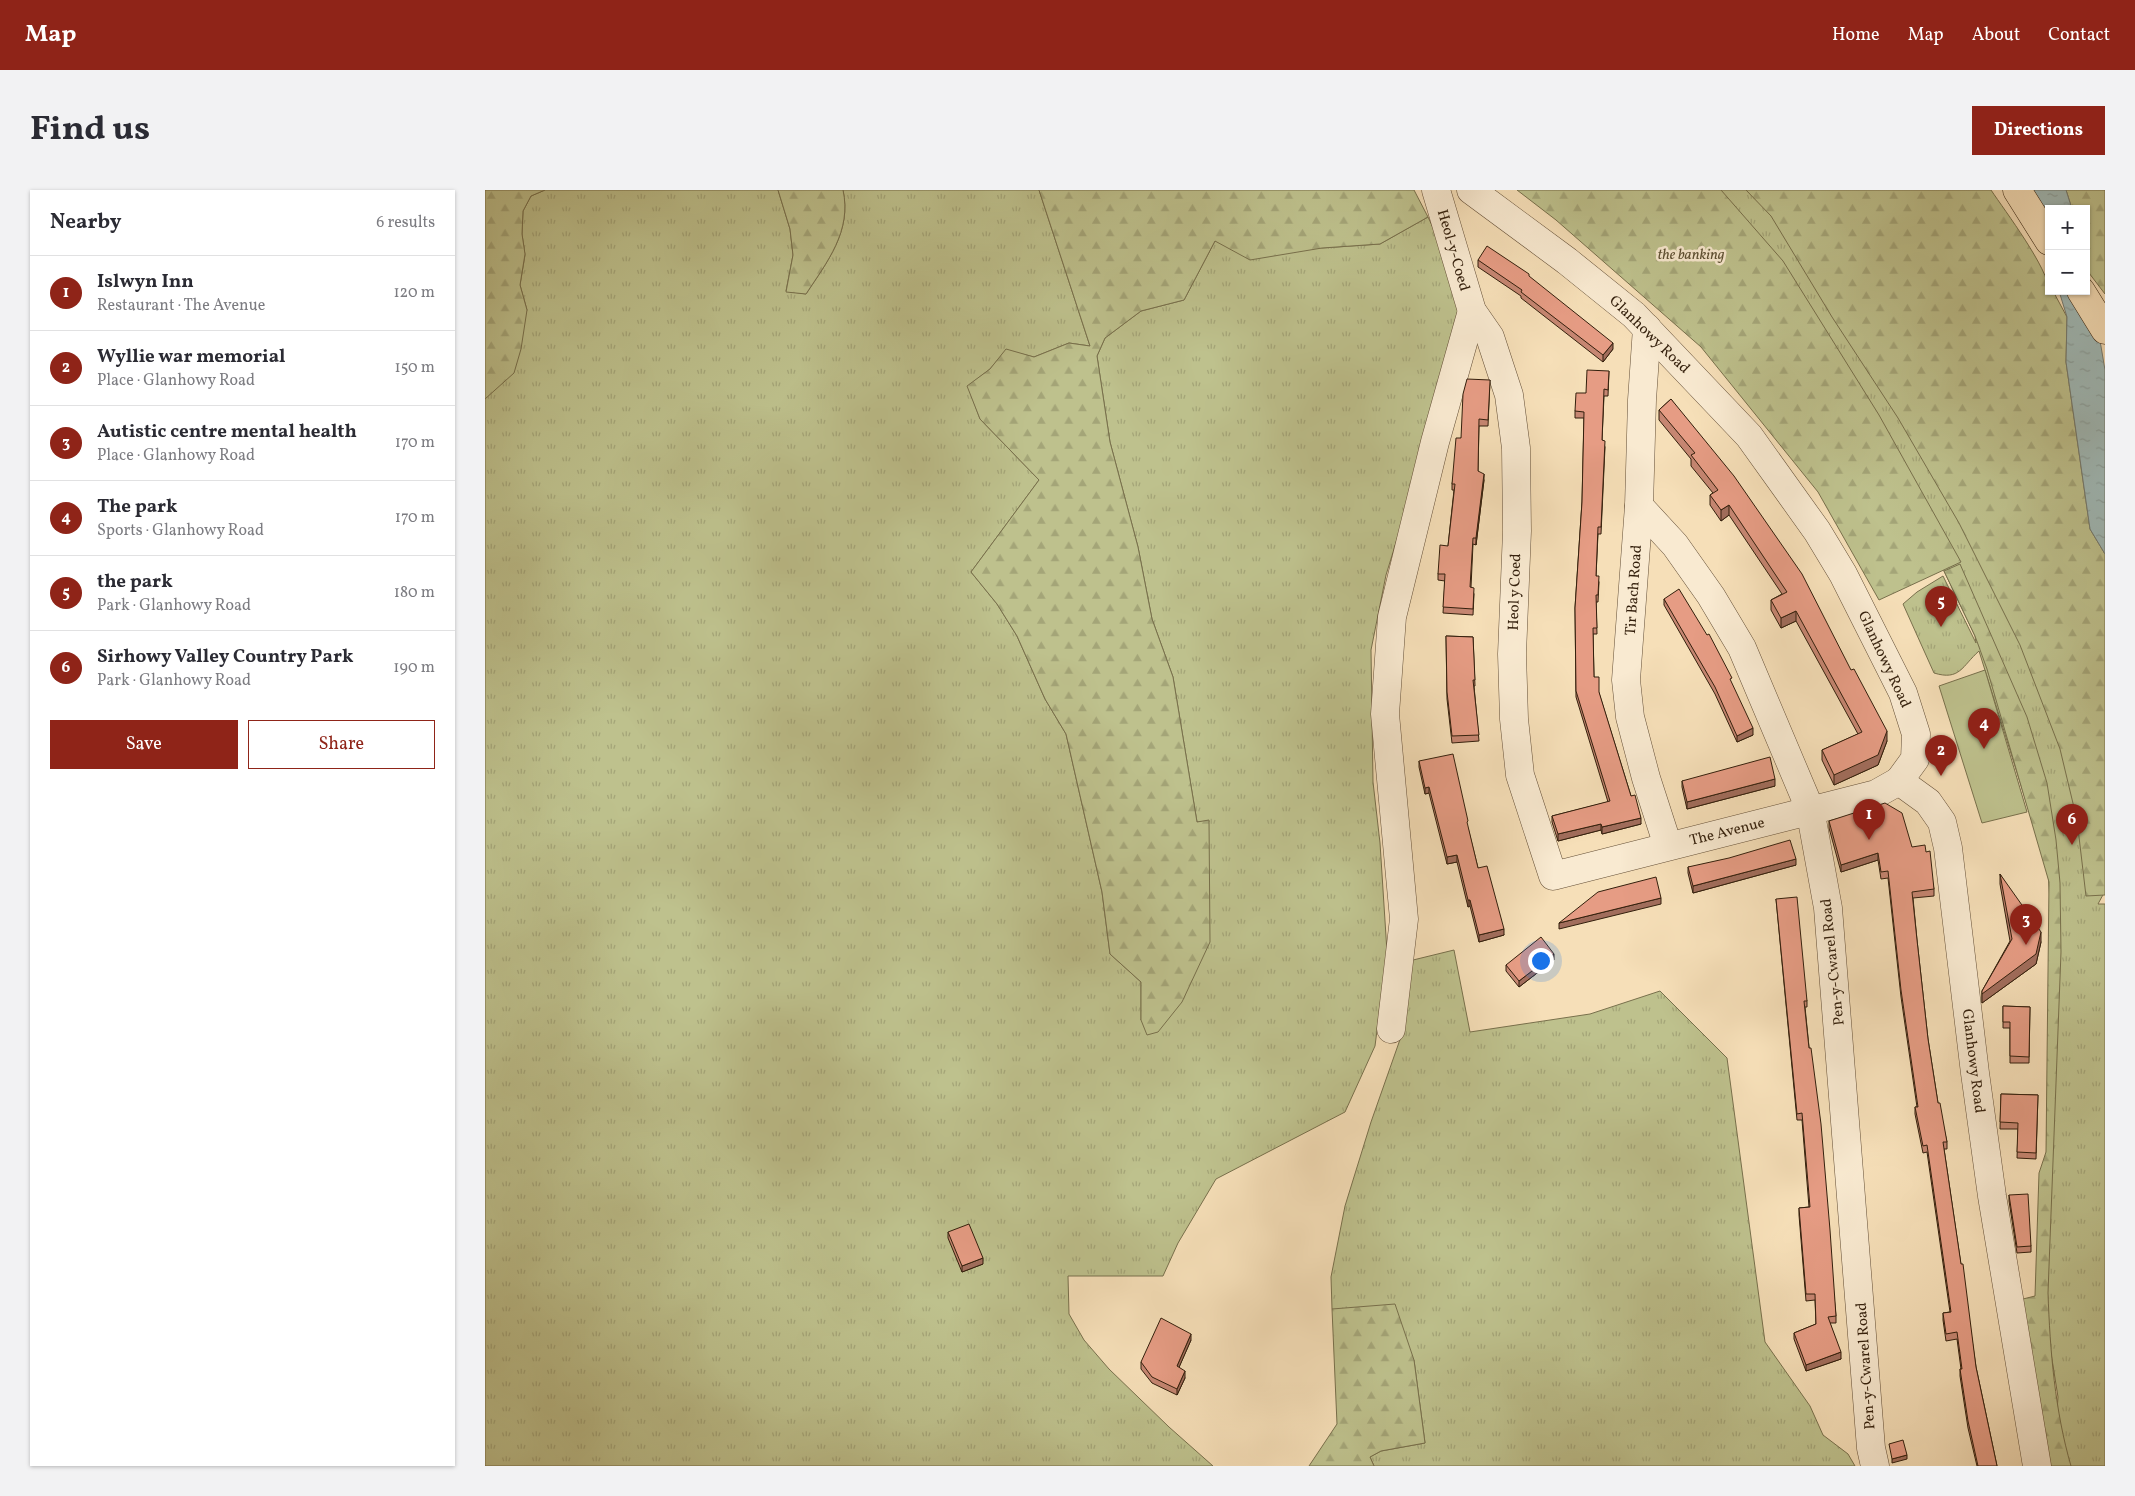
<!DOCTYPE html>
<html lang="en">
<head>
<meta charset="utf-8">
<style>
  :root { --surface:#fff; --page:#f2f2f3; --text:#2b2b33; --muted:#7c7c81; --line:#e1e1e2; --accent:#8f2418 }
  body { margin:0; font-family:Vollkorn,serif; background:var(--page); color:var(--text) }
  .controls { position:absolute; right:15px; top:15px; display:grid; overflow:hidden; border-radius:0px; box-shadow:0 1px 4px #0004 }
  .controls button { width:45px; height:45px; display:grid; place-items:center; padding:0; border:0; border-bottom:1px solid var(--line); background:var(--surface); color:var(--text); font:25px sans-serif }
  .you { position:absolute; left:1055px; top:770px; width:18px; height:18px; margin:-12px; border:4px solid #fff; border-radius:50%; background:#1a73e8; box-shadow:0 0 0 8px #1a73e833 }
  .badge { display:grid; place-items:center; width:32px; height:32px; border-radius:50%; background:var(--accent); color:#fff; font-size:16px; font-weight:700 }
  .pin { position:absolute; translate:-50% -41px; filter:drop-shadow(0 1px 2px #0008) }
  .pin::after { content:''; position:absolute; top:26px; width:18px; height:15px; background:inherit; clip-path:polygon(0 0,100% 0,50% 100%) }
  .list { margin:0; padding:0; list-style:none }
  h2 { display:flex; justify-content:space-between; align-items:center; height:65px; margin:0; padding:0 20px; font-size:21px }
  h2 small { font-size:16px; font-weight:400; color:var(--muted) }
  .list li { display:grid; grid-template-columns:32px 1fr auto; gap:15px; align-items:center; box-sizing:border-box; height:75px; padding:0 20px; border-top:1px solid var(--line) }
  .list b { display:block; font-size:19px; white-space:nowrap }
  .list p { margin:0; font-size:16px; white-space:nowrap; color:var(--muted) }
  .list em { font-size:16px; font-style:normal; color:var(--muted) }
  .actions { display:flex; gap:10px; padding:15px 20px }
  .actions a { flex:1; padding:11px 0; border:1px solid var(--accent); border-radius:0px; text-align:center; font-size:18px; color:var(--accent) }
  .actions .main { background:var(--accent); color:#fff }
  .map { position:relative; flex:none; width:1620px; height:1276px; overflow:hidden; border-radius:0px }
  header { display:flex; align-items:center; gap:30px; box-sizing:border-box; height:70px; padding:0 25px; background:var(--accent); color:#fff }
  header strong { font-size:24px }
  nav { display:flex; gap:28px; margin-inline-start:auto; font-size:18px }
  .intro { display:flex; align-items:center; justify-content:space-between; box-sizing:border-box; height:120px; padding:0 30px }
  h1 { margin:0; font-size:35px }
  .button { padding:12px 22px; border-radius:0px; background:var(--accent); color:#fff; font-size:18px; font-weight:700 }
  main { display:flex; gap:30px; padding:0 30px }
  aside { flex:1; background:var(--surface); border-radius:0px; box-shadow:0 1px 4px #0004 }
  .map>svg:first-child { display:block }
</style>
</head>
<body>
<header>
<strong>Map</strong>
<nav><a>Home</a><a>Map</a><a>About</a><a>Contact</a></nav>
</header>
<div class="intro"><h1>Find us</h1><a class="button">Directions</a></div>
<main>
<aside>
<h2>Nearby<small>6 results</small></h2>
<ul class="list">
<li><span class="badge">1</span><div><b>Islwyn Inn</b><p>Restaurant · The Avenue</p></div><em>120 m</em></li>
<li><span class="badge">2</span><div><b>Wyllie war memorial</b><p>Place · Glanhowy Road</p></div><em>150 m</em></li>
<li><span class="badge">3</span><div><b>Autistic centre mental health</b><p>Place · Glanhowy Road</p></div><em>170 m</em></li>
<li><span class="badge">4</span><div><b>The park</b><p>Sports · Glanhowy Road</p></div><em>170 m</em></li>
<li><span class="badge">5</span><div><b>the park</b><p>Park · Glanhowy Road</p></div><em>180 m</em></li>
<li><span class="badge">6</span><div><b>Sirhowy Valley Country Park</b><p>Park · Glanhowy Road</p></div><em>190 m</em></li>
</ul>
<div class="actions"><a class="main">Save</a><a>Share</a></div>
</aside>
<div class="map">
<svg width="1620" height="1276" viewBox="0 0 1620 1276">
  <defs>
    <pattern id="grass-tufts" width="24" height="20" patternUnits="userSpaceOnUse" patternTransform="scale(1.25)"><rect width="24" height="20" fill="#bec18d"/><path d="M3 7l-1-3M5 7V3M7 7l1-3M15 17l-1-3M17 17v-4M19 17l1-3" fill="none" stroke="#a4a578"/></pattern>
    <pattern id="forest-firs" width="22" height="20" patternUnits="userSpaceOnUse" patternTransform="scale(1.25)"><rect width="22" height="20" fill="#bec18d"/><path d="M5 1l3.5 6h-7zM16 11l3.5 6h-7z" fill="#a4a578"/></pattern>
    <pattern id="water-ripples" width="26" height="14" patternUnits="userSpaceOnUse" patternTransform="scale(1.25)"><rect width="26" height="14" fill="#a0bab8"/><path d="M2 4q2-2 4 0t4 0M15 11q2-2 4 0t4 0" fill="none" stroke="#8a9f9d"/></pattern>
  </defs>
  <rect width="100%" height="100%" fill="#f6dfb8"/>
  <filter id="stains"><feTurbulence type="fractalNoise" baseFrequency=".004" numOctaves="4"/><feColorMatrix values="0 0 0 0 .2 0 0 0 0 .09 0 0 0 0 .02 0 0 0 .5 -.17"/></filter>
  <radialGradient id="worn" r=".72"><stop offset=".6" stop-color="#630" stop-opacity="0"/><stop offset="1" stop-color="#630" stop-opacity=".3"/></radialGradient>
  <!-- grass -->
  <g fill="url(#grass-tufts)" stroke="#78704c">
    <path d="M60,0H293L305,39L308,65L301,101L321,104C342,72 367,41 358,0H554L605,156L584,153L549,167L521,160L505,179L483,196L495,229L554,290L486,382L512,414L532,446L560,509L581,544L617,702L625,764L656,792V830L724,631L712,632L688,487L667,429L653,357L625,252L612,166L620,148L656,121L699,110L730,51L837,58L895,54L943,27L959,61L973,120L961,190L901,385L886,460L888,592L895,653L902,762L890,856L860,922L731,989L693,1053L678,1086H583L584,1124L599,1150L624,1179L684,1237L728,1276H0V209L42,120L35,95L40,65L37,44L38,21L46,6Z"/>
    <path d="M1150,0H1291L1565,471L1620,701L1613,714H1620V1276H1568L1573,1207L1558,1113L1564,849L1565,712L1563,682L1494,461C1477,476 1475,491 1449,483L1418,414L1432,402L1458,386L1491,453L1490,446L1459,381L1369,224Z"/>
    <path d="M969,760L985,842L1105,824L1175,801L1242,868L1280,1152L1325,1216L1338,1245L1363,1264L1370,1276H889L885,1267L896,1261L940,1253L929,1170L847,1119L846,1087L860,1016L886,932L918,841L924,771Z"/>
  </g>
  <!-- forest -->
  <g fill="url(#forest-firs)" stroke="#78704c">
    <path d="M0,0H60L46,6L38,21L37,44L40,64L35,95L42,120L36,159L29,183L0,209Z"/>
    <path d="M293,0H358C367,41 342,72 321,104L301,102L308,65L305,39Z"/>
    <path d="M554,0H929L943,27L895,54L837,58L765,70L730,51L699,110L656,121L620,148L612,166L625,252L653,357L667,429L688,487L712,632L724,630L725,752L697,812L673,842L662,845L656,830V792L625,764L617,702L581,544L560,509L532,446L512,414L486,382L554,290L495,229L482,196L505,179L521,159L549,167L584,153L605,156Z"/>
    <path d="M1032,0H1236L1298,71L1394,225L1476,372L1394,410L1333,302L1216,157L1071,30Z"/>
    <path d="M1261,0H1506C1520,21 1564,79 1564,101H1568L1582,127L1581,172L1605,339L1620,364V705L1601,706L1592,630L1575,559L1535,455L1474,333L1413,228L1347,127L1286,26Z"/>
    <path d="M1581,0H1620V104L1604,83L1601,68V19H1587Z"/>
    <path d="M1475,374L1542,527L1562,593L1571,650L1575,693L1576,762L1563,1103C1565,1161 1570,1221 1586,1276H1562L1534,1110L1550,1106L1554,983L1561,962L1564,692L1502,479L1490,446L1459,381Z"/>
    <path d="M910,1114L929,1170L940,1253L896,1261L885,1267L889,1276H824L852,1234L847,1119Z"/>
  </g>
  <!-- pitch -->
  <path fill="#bec18d" stroke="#78704c" d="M1500,480L1542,622L1497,633L1454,496Z"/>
  <!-- water -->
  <g fill="url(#water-ripples)" stroke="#747c73">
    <path d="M1543,0H1581L1587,19H1564V68Z"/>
    <path d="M1601,68L1620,180V364L1605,339L1581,172L1582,127L1574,101H1601Z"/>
  </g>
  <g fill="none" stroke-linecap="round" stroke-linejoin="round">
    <defs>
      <g id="minor">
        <path d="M951,0L987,121L1005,147L1024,205L1031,258L1032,341L1027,464L1029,529L1035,585L1068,686L1391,604L1414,591"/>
        <path d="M986,0L1082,71L1149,125L1264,246L1332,341L1358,384L1418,503L1431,544L1430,569L1414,591L1443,612L1457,632L1463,658L1490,883L1507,1006L1552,1276"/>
        <path d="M1162,138L1157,210L1154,316L1141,490L1145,527L1161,588L1183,656"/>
        <path d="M1154,316L1190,355L1226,406L1257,458L1325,619L1343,718L1386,1258L1390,1276"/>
        <path d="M906,839L919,729L900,524L907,427L950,252L987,121"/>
      </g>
      <g id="major">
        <path d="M1532,0L1564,51"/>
        <path d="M1596,101L1620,140"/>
      </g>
    </defs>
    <!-- minor casing -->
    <use href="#minor" stroke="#644f37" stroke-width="29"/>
    <!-- major casing -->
    <use href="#major" stroke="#331f0c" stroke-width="29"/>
    <!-- minor -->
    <use href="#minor" stroke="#f9ead1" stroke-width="28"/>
    <!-- major -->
    <use href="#major" stroke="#f6dfb8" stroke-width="28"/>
  </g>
  <!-- wall -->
  <g fill="#c68672" stroke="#331f0c">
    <path d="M993,70L1044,87L1128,159L1118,172L1036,108V106L993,77Z"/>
    <path d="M1124,181L1123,206H1119L1117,250L1120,257L1116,344H1113L1111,386L1114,392L1113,412H1111L1112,444H1108L1109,487L1146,606L1156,634L1117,644L1116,640L1073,651L1067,632V626L1123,612L1091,507L1090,418L1097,312L1099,228H1090V221L1101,203Z"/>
    <path d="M1005,190L1003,236H994L993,281L999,290L991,355L988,354L986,397L989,404L988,425L958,423L960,391L953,390V384L963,356L969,300H967V294L976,248Z"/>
    <path d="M1186,209L1402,551L1393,575L1349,595L1337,570V560L1373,544L1311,431L1296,438L1286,420V410L1297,404L1244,325L1236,331L1225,315V305L1228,303L1206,276V269L1174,230V220Z"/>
    <path d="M1179,409L1268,545L1252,552L1230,504L1179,415Z"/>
    <path d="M961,446L988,447L990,496H989L994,551L967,553L962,509Z"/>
    <path d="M934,571L983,638L993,678L1019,745L994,752L985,716L983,717L972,672L962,674L944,603L940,604L934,577Z"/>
    <path d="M1197,591L1290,596L1202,619L1197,597Z"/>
    <path d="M1344,631L1441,662L1449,699V706L1428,708L1432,750L1443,849L1453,913L1462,952V959H1459L1491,1177L1512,1276H1492L1483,1238L1475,1186V1179H1476L1472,1149L1461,1151L1458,1130V1123L1465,1122L1442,962L1438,963L1430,924V917H1432L1416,807L1403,688L1396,689L1393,670L1356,682L1344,638Z"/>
    <path d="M1311,675L1208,703L1203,683V677Z"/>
    <path d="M1515,684L1556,752L1551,774L1497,813V801L1525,751L1515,694Z"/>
    <path d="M1291,709L1322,811V817H1320L1351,1126V1133H1345L1356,1169L1321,1181L1309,1149V1143L1331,1134L1330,1110L1321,1111L1314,1025V1018L1324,1017L1317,930H1312Z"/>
    <path d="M1069,770L1034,797L1021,781V775Z"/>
    <path d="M1518,816L1545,817L1544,873H1525V838H1518Z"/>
    <path d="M1516,904L1553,905L1551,969L1532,968L1533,939H1515Z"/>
    <path d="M1524,1005L1546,1056V1062L1532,1063L1524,1011Z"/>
    <path d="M463,1042L498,1074L477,1082L463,1048Z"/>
    <path d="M706,1150L694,1177L700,1188L692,1205L667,1193L656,1179V1172Z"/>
  </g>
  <!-- shaded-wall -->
  <g fill="#a16d5c" stroke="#331f0c">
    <path d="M1128,153V159L1118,172V165Z"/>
    <path d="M999,284V290L991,355V348Z"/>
    <path d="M1244,315V325L1236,331V320Z"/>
    <path d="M1311,421V431L1296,438V428Z"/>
    <path d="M1268,538V545L1252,552V546Z"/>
    <path d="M1402,541V551L1393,575L1349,595V585Z"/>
    <path d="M1290,589V596L1202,619V612Z"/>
    <path d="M944,597V603L940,604V598Z"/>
    <path d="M1156,628V634L1117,644V637Z"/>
    <path d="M1116,634V640L1073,651V644Z"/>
    <path d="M1393,663V670L1356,682V675Z"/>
    <path d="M972,665V672L962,674V667Z"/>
    <path d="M1311,669V675L1208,703V696Z"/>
    <path d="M1176,708V714L1074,739V733Z"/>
    <path d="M983,710H985V716L983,717Z"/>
    <path d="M1019,739V745L994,752V745Z"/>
    <path d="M1556,742V752L1551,774L1497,813V804Z"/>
    <path d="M1069,764V770L1034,797V791Z"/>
    <path d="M498,1068V1074L477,1082V1076Z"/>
    <path d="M706,1144V1150L692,1182V1176Z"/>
    <path d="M1356,1162V1169L1321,1181V1175Z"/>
    <path d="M700,1181V1188L692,1205V1199Z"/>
    <path d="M1422,1265V1269L1407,1273V1269Z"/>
  </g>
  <!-- building -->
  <g fill="#e69c84" stroke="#331f0c">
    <path d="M1002,56L1044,84V86L1128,153L1118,165L1036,102L1037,100L993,70Z"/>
    <path d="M1102,180L1124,181L1123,200L1119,199L1117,250L1120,251L1116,337H1113L1111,386H1114L1113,405H1111L1112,438H1108L1109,487H1114V502L1146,606L1150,605L1156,628L1117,637L1116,634L1073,644L1067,626L1125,611L1091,501L1090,418L1097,312L1099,222L1090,221L1091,203H1101Z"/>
    <path d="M982,189L1005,190V192L1003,230L994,229L993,281L999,284L991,348H988L985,397L989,398L988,419L958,417L960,384H953L955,355L963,356L970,294H967L971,248H976L978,204Z"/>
    <path d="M1186,209L1249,286L1317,384L1366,480L1369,479L1402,541L1393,565L1349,585L1337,560L1377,542L1311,421L1296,428L1286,410L1302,402L1244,315L1236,320L1225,305L1233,300L1206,265L1210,263L1174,220Z"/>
    <path d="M1194,399L1222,445L1224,444L1247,488L1245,489L1268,538L1252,546L1230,497L1179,409Z"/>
    <path d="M961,446L988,447L990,490H988L994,545L967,546L962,502Z"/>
    <path d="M968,564L983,631L982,632L993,678L1002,676L1019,739L994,745L985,710H983L972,665L962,667L944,597L940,598L934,571Z"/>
    <path d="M1285,567L1290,589L1202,612L1197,591Z"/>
    <path d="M1400,613L1417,623L1427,657L1440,655L1441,662L1445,661L1449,699L1427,702L1432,750L1443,849L1453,913H1455L1462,952H1458L1476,1074H1478L1491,1177L1512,1276H1493L1483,1231L1475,1179H1477L1472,1142L1461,1144L1458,1123L1466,1122L1442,955L1438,956L1430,917H1433L1416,800L1403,681L1396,682L1393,663L1356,675L1344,631Z"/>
    <path d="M1305,650L1311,669L1208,696L1203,677L1244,668Z"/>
    <path d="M1515,684L1556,742L1551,764L1497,804V801L1527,749Z"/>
    <path d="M1171,687L1176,708L1074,733L1113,702Z"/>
    <path d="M1312,707L1322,811H1319L1324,858H1326L1336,934L1345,1040L1351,1126L1343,1127L1356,1162L1321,1175L1309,1143L1331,1134L1330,1104H1321L1314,1018L1325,1017L1317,923L1312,924L1291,709Z"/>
    <path d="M1056,747L1069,764L1034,791L1021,775Z"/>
    <path d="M1518,816L1545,817L1544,867L1525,866V832H1518Z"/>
    <path d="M1516,904L1553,905L1551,963L1532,962L1533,933L1515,932Z"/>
    <path d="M1543,1004L1546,1056L1532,1057L1524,1005Z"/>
    <path d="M484,1034L498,1068L477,1076L463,1042Z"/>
    <path d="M676,1128L706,1144L692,1176L700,1181L692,1199L667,1187L656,1172Z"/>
    <path d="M1418,1250L1422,1265L1407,1269L1404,1254Z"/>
  </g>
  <g text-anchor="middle" stroke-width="5" stroke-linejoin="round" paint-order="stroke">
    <!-- street labels -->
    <g font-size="15" fill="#331f0c" stroke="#f9ead1">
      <text transform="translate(969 60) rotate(74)" y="5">Heol-y-Coed</text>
      <text transform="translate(1165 144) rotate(44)" y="5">Glanhowy Road</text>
      <text transform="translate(1148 400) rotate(-86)" y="5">Tir Bach Road</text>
      <text transform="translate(1029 402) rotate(-88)" y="5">Heol y Coed</text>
      <text transform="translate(1400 469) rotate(65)" y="5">Glanhowy Road</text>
      <text transform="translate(1242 641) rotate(-14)" y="5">The Avenue</text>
      <text transform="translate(1347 772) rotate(-96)" y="5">Pen-y-Cwarel Road</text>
      <text transform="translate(1489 871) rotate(83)" y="5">Glanhowy Road</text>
      <text transform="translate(1380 1176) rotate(-94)" y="5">Pen-y-Cwarel Road</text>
    </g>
    <!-- park labels -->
    <g font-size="15" font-style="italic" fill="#5d5033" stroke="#f9ead1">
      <text x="1206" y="69">the banking</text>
    </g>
  </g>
  <rect width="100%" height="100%" filter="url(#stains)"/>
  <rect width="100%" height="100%" fill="url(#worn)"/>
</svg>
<div class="controls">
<button>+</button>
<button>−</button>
</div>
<div class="you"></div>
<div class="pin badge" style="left:1384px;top:650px">1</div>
<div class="pin badge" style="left:1456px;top:586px">2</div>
<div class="pin badge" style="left:1541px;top:755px">3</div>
<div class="pin badge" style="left:1499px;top:559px">4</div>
<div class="pin badge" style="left:1456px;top:437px">5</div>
<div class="pin badge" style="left:1587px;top:655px">6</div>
</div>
</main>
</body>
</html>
